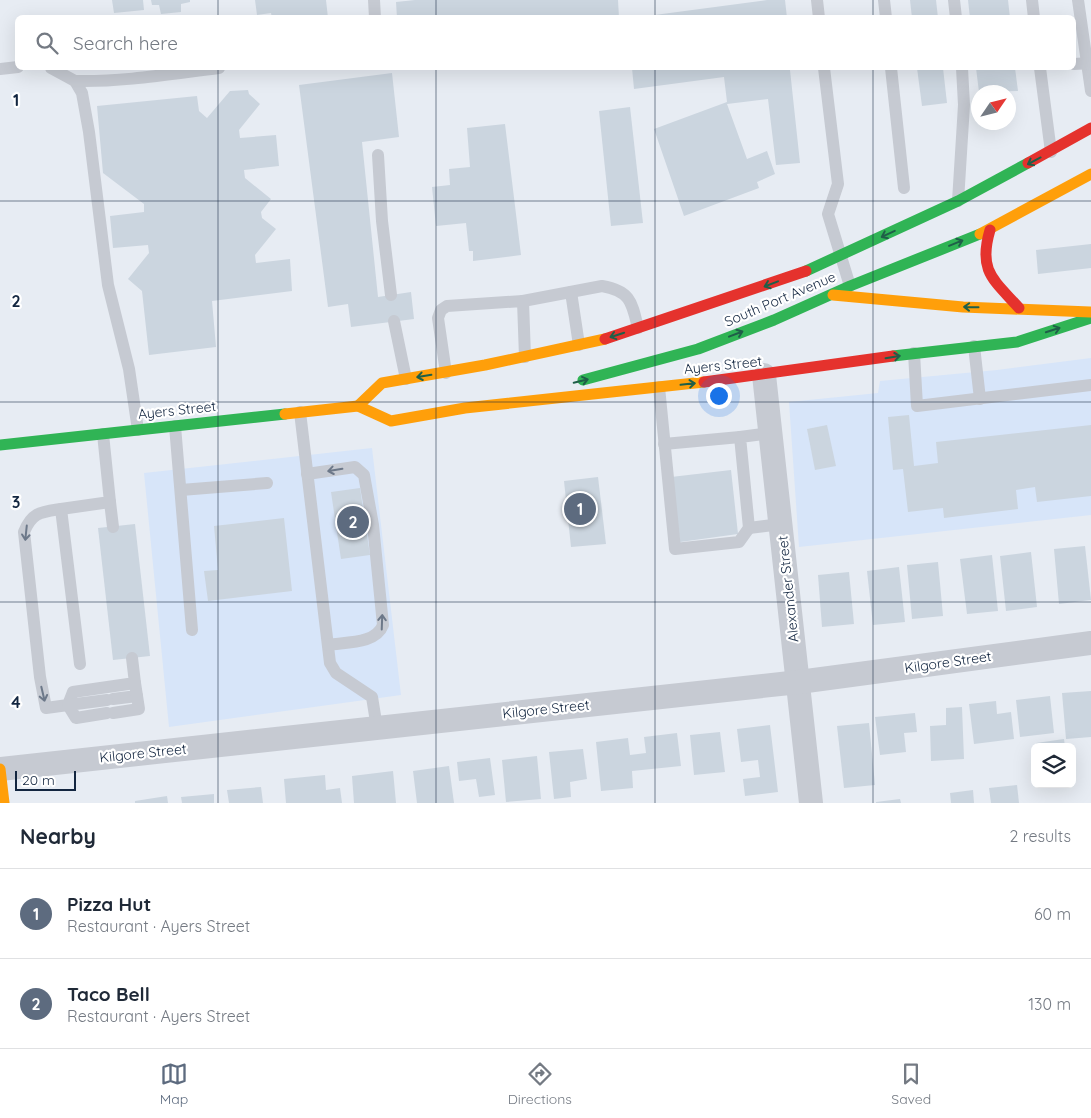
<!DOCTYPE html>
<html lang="en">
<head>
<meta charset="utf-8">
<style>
  :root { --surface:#fff; --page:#f2f2f3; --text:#1f2937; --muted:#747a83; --line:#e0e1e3; --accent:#5d6b7f }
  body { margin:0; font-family:Quicksand,sans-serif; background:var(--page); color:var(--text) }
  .controls { position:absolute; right:15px; bottom:15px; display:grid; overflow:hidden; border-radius:8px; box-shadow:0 5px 20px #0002 }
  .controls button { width:45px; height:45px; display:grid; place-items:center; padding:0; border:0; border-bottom:1px solid var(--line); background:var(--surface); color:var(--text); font:25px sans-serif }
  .compass { position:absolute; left:971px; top:85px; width:45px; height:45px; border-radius:50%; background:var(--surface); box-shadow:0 5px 20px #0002; rotate:55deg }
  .scale { position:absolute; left:15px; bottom:12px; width:61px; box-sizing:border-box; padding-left:5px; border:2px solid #132640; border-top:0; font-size:14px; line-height:18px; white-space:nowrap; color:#132640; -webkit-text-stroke:4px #fff; paint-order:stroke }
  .you { position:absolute; left:718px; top:395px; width:18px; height:18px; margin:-12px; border:4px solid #fff; border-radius:50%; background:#1a73e8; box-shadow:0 0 0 8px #1a73e833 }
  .badge { display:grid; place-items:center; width:32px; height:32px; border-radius:50%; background:var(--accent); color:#fff; font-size:16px; font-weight:700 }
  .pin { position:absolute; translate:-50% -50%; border:2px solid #fff; box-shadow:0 1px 5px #0006 }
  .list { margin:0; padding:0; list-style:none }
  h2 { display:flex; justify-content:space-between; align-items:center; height:65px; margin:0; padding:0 20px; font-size:21px }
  h2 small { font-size:16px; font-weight:400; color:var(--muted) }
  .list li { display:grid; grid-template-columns:32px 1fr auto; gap:15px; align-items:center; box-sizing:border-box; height:90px; padding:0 20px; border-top:1px solid var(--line) }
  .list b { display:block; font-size:19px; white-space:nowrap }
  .list p { margin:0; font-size:16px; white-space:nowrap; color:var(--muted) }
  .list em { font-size:16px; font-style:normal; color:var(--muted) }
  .icon { flex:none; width:28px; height:28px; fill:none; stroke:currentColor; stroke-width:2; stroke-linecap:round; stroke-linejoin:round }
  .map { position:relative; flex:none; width:1091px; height:803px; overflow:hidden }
  .search { position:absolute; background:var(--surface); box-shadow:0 5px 20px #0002; left:15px; right:15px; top:15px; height:55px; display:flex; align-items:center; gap:12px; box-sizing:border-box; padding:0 18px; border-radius:8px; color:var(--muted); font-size:19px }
  .sheet { height:245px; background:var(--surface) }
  nav { display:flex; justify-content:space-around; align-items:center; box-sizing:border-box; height:70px; border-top:1px solid var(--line); background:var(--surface); font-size:14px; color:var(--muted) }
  nav a { display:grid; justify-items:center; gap:2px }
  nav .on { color:var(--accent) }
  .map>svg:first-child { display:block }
</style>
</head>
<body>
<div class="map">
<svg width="1091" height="803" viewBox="0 0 1091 803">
  <rect width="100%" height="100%" fill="#e7ecf3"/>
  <!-- built -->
  <g fill="#d7e5f9">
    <path d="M1091,358V515L799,547L789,402L878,393L880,381L997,370Z"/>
    <path d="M372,448L401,695L169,727L144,473Z"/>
  </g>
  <!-- building -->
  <g fill="#cbd5df">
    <path d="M112,0H143L144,10L114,13Z"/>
    <path d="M151,0H190V2L181,4V12L161,14L159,5H152Z"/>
    <path d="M255,0H326L328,18H272L271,13L257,15Z"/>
    <path d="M415,0H618L619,18H397L396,2Z"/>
    <path d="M767,0H785L787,18H632Z"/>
    <path d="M910,0H936L938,18H912Z"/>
    <path d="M968,0H1008L1010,18H970Z"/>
    <path d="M632,68H794V70H790L800,163L776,165L768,99L727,104L747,159L767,151L775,174L757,182L759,188L684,216L654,129L727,102L724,77L634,89Z"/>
    <path d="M917,68H943L947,103L922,106Z"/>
    <path d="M976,68H1015L1018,91L979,92Z"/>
    <path d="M392,73L399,137L362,142L378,297L411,292L414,319L351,327L348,304L328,307L299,85Z"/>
    <path d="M248,90L249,94L260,104L239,130L240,138L276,135L279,166L244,170L245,178L271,199L261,212L262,218L276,229L255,255L256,263L290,259L292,291L212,301L216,347L149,355L142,291L128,279L149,253L148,245L113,248L110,216L144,212V204L103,173L97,106L197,96L199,111L207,118L230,91Z"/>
    <path d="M630,107L643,223L611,226L599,111Z"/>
    <path d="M505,124L521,255L473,261V251H469L466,223L436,226L432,187L450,185L449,169L470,167L467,128Z"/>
    <path d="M1091,244V268L1038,274L1036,250Z"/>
    <path d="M909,415L914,466L938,463L936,442L1091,425V496L1037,502L1035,487L1016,490L1018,509L944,518L943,508L908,512L903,469L893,470L888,417Z"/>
    <path d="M827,425L836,466L815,470L807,429Z"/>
    <path d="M731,470L738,534L680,542L671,477Z"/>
    <path d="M598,477L606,544L571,547L564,481Z"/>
    <path d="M360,488L370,555L341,559L331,492Z"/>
    <path d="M284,518L292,591L208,601L204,571L218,570L214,526Z"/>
    <path d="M135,524L150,656L113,660L98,528Z"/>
    <path d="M1085,546L1091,600L1059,604L1054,549Z"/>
    <path d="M1031,552L1037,607L1006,611L1000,556Z"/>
    <path d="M992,555L998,611L967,614L960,559Z"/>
    <path d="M938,562L943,616L912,619L907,565Z"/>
    <path d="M899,567L905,622L873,625L867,571Z"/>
    <path d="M849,572L854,624L822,627L818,575Z"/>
    <path d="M1091,691V737L1066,739L1062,693Z"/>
    <path d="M1050,696L1054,733L1020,737L1016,700Z"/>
    <path d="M996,701L997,714L1011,712L1014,739L974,744L969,704Z"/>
    <path d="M962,707L964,759L931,761L930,726L946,725V708Z"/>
    <path d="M915,713L917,732L904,733L906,752L880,755L875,717Z"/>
    <path d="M869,723L875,785L844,788L837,726Z"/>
    <path d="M770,725L778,792L745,796L743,779L760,777L758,760L741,762L737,729Z"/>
    <path d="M720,732L725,772L694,775L690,735Z"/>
    <path d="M677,733L681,766L632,771L633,788L601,791L596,742L628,738L630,755L646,753L644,737Z"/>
    <path d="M1064,739L1065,747H1036V743Z"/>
    <path d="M583,749L587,779L570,782L571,797L554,799L549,752Z"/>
    <path d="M537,756L541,799L506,802L502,760Z"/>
    <path d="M490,758L495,795L479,797L476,779L459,781L457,762Z"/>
    <path d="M449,766L454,803H417L413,771Z"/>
    <path d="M393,771L396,803H354L352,776Z"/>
    <path d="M325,775L326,790L340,788L342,803H286L284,779Z"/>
    <path d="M1017,785L1019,803H991L989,788Z"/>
    <path d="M261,787L263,803H229L227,790Z"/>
    <path d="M973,790L974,803H951L950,793Z"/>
    <path d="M214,794V803H182L181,797Z"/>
    <path d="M167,796L168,803H135V801Z"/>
    <path d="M900,799L901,803H876V802Z"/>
  </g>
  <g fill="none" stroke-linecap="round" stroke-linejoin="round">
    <!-- lane -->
    <g stroke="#c6cad2" stroke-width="12">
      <path d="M374,0L375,18"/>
      <path d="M817,0L819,18"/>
      <path d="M884,0L886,18"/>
      <path d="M954,0L956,18"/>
      <path d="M1032,0L1034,18"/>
      <path d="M1078,0L1091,91"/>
      <path d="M1074,64L1091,63"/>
      <path d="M51,68L75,81L82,93L89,132L108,285L129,369L138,430"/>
      <path d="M824,68L838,184L828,214L850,286"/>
      <path d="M891,68L904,188"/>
      <path d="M1040,68L1051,152"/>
      <path d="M0,69L18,67"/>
      <path d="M75,81C124,82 170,74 219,68"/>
      <path d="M378,155L382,221L391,295"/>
      <path d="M958,201L964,105L962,68"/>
      <path d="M571,292L579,345"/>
      <path d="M523,301L602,286C631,291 632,303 638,328"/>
      <path d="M394,321L406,379"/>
      <path d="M974,346L980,399"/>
      <path d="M914,353L917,406L1091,385"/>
      <path d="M446,373L438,318L441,310L447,306L523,301L525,357"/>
      <path d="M659,387L675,549L739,542L749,528"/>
      <path d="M300,412L330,663L336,673L372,697L377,728"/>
      <path d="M175,426L192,630"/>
      <path d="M771,433L740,437L749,528L781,524"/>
      <path d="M664,444L740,437"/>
      <path d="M307,474L355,467L364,475L373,525L383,625C376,644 346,642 328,645"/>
      <path d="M181,490L267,483"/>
      <path d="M110,502L113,527"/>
      <path d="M61,509C41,512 32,512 24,532L40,677L46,708L68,705L73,692L135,683L132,658"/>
      <path d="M80,664L61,509L110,502L103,434"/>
      <path d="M113,699L137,696"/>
      <path d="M107,700L68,705L76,718L107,713"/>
      <path d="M113,713L139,709L135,683"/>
    </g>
    <!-- street -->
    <g stroke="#c6cad2" stroke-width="24">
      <path d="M764,375L811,803"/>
      <path d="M0,769L799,682L1091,643"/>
    </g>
    <!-- fast -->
    <g stroke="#30b455" stroke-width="11">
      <path d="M806,271L958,201L1028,163"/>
      <path d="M893,356L1017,342L1091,318"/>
      <path d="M583,380L698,349L774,320L850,286L980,234"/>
      <path d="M0,445L285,414"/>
    </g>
    <!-- slow -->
    <g stroke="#ff9f0a" stroke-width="11">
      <path d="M980,234L1091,174"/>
      <path d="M833,295L963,307L1090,312"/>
      <path d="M358,406L382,383L485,365L605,339"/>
      <path d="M285,414L358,406L391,421L465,408L704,382"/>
      <path d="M0,769L4,803"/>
    </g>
    <!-- jam -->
    <g stroke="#e5322d" stroke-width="11">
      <path d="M1028,163L1091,128"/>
      <path d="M990,230C978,271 993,279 1019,308"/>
      <path d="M605,339L806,271"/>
      <path d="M704,382L893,356"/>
    </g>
  </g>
  <!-- one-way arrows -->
  <defs><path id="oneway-shaft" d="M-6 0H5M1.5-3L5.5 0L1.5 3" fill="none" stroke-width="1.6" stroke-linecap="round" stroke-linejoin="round" transform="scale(1.25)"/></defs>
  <g stroke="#1f5f48">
    <use href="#oneway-shaft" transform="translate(1034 161) rotate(152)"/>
    <use href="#oneway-shaft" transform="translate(888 234) rotate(155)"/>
    <use href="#oneway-shaft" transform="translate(956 243) rotate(-22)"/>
    <use href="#oneway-shaft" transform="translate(771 284) rotate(159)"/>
    <use href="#oneway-shaft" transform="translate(971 307) rotate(-179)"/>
    <use href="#oneway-shaft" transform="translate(1053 330) rotate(-18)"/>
    <use href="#oneway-shaft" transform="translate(736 334) rotate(-21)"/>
    <use href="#oneway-shaft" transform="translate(617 335) rotate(162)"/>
    <use href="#oneway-shaft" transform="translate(893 357) rotate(-9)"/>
    <use href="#oneway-shaft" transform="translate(424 376) rotate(171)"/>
    <use href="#oneway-shaft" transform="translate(581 381) rotate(-13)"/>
    <use href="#oneway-shaft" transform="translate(688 384) rotate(-6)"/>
  </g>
  <g stroke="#6c7889">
    <use href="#oneway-shaft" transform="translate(335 470) rotate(171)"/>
    <use href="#oneway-shaft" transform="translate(26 533) rotate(96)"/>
    <use href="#oneway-shaft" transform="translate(382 622) rotate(-88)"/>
    <use href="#oneway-shaft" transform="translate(43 694) rotate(77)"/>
  </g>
  <!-- grid -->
  <path fill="none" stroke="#132640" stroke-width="1" stroke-opacity="0.55" d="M218,0V18M436,0V18M655,0V18M873,0V18M218,68V803M436,68V803M655,68V803M873,68V803M0,201H1091M0,402H1091M0,602H1091"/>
  <g text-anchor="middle" stroke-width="4.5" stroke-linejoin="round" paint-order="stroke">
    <!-- street labels -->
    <g font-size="14" fill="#132640" stroke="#fff">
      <text transform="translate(780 299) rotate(-23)" y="5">South Port Avenue</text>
      <text transform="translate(723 365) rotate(-6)" y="5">Ayers Street</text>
      <text transform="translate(177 410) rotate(-6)" y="5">Ayers Street</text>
      <text transform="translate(788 589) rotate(-96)" y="5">Alexander Street</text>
      <text transform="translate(948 662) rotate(-8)" y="5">Kilgore Street</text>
      <text transform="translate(546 709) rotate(-6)" y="5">Kilgore Street</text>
      <text transform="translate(143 753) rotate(-6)" y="5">Kilgore Street</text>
    </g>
  </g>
  <g font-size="16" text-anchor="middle" font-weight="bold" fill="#132640" stroke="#fff" stroke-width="4.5" stroke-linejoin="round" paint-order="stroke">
    <text x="16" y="106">1</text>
    <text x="16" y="307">2</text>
    <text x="16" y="508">3</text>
    <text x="16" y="708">4</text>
  </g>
</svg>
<div class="controls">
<button><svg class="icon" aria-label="layers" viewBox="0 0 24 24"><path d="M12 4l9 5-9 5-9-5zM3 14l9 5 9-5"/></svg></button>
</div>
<svg class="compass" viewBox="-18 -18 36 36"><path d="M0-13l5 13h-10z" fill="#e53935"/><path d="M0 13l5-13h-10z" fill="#747a83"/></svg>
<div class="scale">20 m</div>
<div class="you"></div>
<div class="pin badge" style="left:580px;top:509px">1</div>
<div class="pin badge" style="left:353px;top:522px">2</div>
<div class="search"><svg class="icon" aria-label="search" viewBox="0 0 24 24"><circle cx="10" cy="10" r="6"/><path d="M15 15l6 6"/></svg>Search here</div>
</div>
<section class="sheet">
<h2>Nearby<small>2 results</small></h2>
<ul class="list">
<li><span class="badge">1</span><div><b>Pizza Hut</b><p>Restaurant · Ayers Street</p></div><em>60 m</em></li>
<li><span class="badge">2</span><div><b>Taco Bell</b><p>Restaurant · Ayers Street</p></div><em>130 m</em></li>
</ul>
</section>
<nav>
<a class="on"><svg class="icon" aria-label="map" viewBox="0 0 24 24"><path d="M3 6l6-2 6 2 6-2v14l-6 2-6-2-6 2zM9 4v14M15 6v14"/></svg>Map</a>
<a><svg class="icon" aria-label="directions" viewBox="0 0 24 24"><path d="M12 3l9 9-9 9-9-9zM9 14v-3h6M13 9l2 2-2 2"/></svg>Directions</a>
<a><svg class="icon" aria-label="saved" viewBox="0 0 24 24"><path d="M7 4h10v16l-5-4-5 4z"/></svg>Saved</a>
</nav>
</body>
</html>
